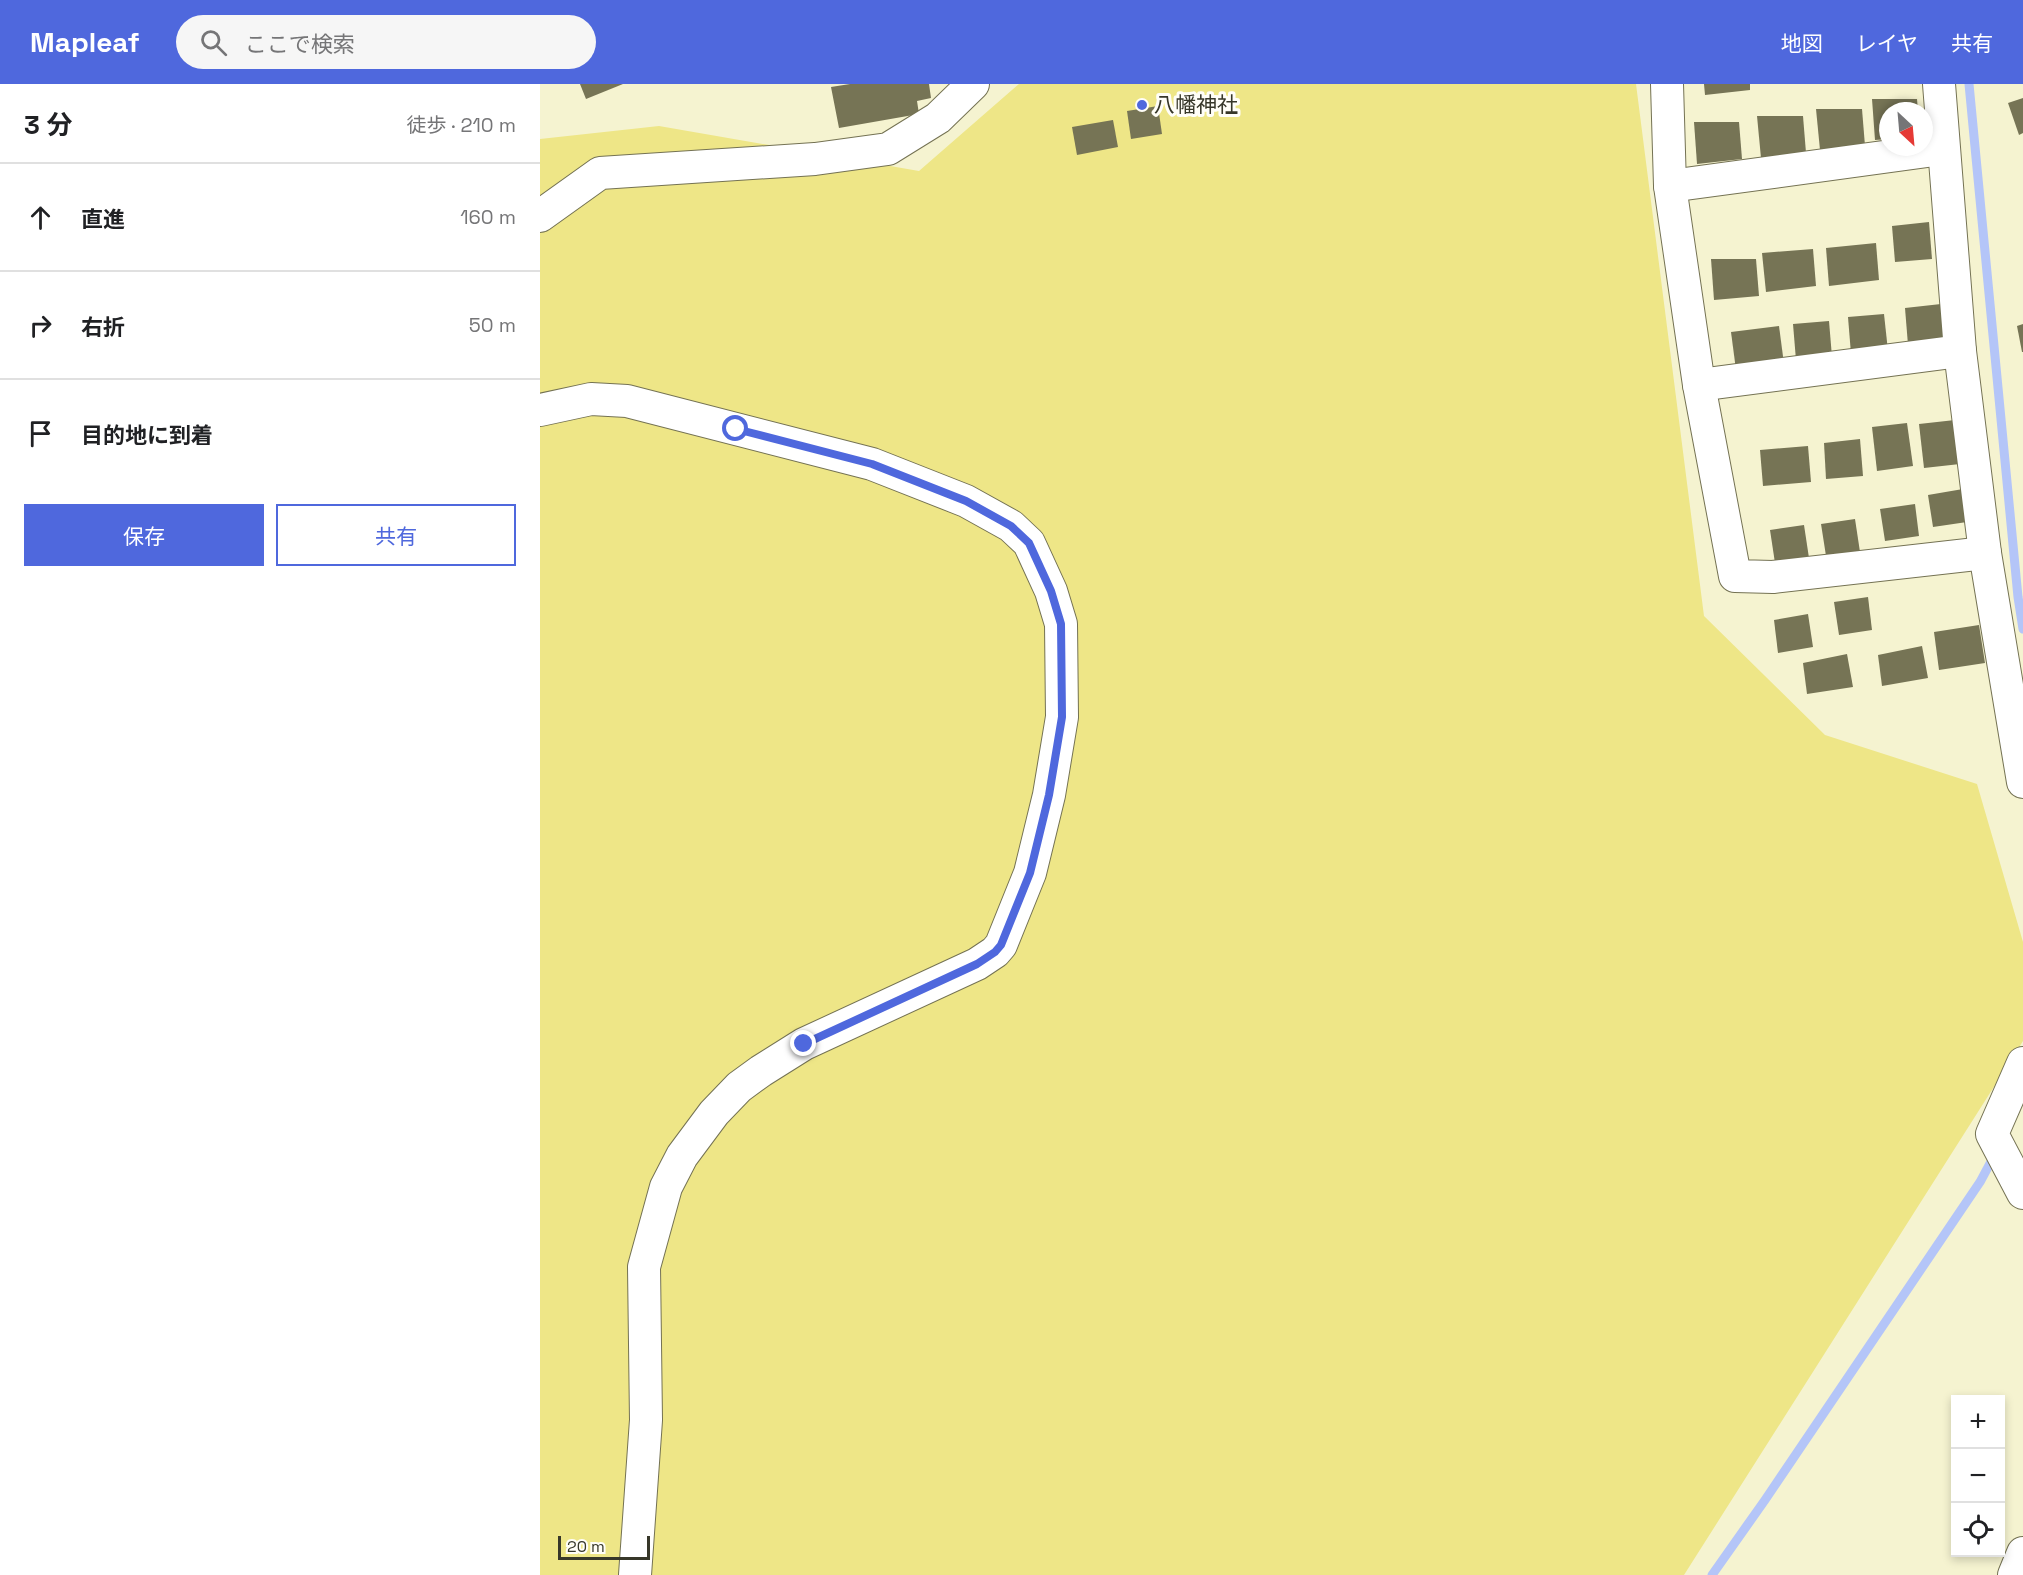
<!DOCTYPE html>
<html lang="ja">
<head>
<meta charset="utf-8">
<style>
  :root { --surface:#fff; --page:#f6f6f6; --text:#202124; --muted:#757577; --line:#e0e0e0; --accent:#4f68dd }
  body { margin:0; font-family:"Space Grotesk","Noto Sans JP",sans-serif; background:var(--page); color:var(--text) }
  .controls { position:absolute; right:18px; bottom:18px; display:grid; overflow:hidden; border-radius:0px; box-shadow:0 3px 9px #0003 }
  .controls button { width:54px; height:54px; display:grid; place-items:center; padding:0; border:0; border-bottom:2px solid var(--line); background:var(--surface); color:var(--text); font:30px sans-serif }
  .compass { position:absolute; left:1339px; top:18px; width:54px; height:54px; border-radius:50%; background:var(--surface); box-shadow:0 3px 9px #0003; rotate:154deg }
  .scale { position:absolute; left:18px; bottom:15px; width:92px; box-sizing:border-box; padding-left:6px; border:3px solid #373729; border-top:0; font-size:16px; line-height:21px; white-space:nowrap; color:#373729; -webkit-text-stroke:4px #fffef8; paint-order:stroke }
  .stop { position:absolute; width:18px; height:18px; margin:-14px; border:4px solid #4f68dd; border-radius:50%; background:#fff }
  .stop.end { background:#4f68dd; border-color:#fff; box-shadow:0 2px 6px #0008 }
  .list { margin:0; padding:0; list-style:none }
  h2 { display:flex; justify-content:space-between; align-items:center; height:78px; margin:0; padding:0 24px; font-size:26px }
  h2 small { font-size:20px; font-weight:400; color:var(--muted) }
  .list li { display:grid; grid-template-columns:39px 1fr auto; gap:18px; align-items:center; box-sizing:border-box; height:108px; padding:0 24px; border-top:2px solid var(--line) }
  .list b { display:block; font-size:22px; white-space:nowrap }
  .list em { font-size:20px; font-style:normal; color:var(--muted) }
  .actions { display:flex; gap:12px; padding:18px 24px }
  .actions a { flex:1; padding:14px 0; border:2px solid var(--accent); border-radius:0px; text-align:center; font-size:21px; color:var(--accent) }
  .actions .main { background:var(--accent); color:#fff }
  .icon { flex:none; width:33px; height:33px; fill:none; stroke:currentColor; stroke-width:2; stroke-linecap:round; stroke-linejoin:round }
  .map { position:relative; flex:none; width:1483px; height:1491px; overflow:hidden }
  header { display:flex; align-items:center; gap:36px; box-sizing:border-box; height:84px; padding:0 30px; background:var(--accent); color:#fff }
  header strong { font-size:28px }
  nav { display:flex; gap:33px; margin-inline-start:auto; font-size:21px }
  .search { width:420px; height:54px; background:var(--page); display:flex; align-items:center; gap:15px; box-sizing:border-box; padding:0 21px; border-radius:33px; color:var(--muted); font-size:22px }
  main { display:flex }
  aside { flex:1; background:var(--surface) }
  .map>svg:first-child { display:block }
</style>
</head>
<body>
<header>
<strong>Mapleaf</strong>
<div class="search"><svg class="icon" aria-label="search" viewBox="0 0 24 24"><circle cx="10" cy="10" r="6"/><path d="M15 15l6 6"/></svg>ここで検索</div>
<nav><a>地図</a><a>レイヤ</a><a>共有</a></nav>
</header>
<main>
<aside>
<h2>3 分<small>徒歩 · 210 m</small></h2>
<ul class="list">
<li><svg class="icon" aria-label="ahead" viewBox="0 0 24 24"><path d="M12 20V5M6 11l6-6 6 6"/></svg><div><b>直進</b></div><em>160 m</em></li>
<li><svg class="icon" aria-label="right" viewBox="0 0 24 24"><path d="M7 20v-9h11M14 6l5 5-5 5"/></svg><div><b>右折</b></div><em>50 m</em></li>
<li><svg class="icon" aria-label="arrive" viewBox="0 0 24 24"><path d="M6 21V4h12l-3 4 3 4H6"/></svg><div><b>目的地に到着</b></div></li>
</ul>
<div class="actions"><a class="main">保存</a><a>共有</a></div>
</aside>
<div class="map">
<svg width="1483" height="1491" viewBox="0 0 1483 1491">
  <rect width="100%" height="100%" fill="#f5f3d0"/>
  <!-- green -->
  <path fill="#eee687" d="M479,0H1096L1164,532L1285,651L1437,700L1483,858V957L1144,1491H0V55L119,42L379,87Z"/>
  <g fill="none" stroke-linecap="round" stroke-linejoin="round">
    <!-- stream -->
    <g stroke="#b4c5f8" stroke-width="9">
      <path d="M1429,0L1478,513L1483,545"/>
      <path d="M1172,1491L1225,1416L1440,1098L1455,1070"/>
    </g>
  </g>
  <!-- building -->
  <g fill="#767455">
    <path d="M40,0H83L46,15Z"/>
    <path d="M310,0H389L391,14L377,17L379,30L299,44L291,3Z"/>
    <path d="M1164,0H1210V6L1165,11Z"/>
    <path d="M1483,14V49L1479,51L1468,19Z"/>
    <path d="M1332,15H1377L1378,27H1348V55L1335,56Z"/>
    <path d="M618,22L622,50L591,55L587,27Z"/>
    <path d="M1276,25H1322L1325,62L1280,66Z"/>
    <path d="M1217,32H1263L1266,69L1221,74Z"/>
    <path d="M573,36L578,63L537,71L532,43Z"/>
    <path d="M1154,38H1199L1202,75L1157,80Z"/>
    <path d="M1389,138L1392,175L1355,178L1352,142Z"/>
    <path d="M1336,159L1339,196L1289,202L1286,164Z"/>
    <path d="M1273,165L1276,202L1226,208L1222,169Z"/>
    <path d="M1171,175H1216L1219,212L1174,216Z"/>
    <path d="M1401,220L1404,257L1368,261L1365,224Z"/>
    <path d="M1344,230L1348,267L1311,270L1308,233Z"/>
    <path d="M1289,237L1292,273L1256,276L1253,240Z"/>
    <path d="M1483,240V268H1482L1477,242Z"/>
    <path d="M1239,242L1244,280L1196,286L1191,248Z"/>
    <path d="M1415,336L1420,380L1384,384L1379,340Z"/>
    <path d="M1367,339L1373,382L1337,387L1332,343Z"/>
    <path d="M1320,355L1323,392L1286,395L1284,359Z"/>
    <path d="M1268,362L1271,398L1223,402L1220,366Z"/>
    <path d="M1423,405L1427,438L1393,443L1388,411Z"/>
    <path d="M1375,420L1379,452L1345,457L1340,425Z"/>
    <path d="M1315,435L1320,468L1286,472L1281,440Z"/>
    <path d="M1264,441L1269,474L1235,479L1230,446Z"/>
    <path d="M1328,513L1332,546L1299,551L1294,518Z"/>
    <path d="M1268,530L1273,563L1238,569L1234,536Z"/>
    <path d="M1439,541L1445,579L1399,586L1394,548Z"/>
    <path d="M1382,562L1388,594L1342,602L1338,571Z"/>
    <path d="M1307,570L1313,603L1267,610L1263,579Z"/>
  </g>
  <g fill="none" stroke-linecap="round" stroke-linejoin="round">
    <defs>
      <g id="street">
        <path d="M1127,0L1130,102L1159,301L1195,492L1233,493L1445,469"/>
        <path d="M1399,0L1420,267L1445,469L1483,698"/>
        <path d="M1130,102L1402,65"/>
        <path d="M0,132L60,89L275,75L348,65L398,34L433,0"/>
        <path d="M1159,301L1420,267"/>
        <path d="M0,326L51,315L87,317L332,380L426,417L471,442L489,459L511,507L521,540L522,633L509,711L490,789L461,861L455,868L437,880L264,960L221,987L199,1003L174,1029L142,1072L126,1103L104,1183L106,1336L95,1491"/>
        <path d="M1483,979L1452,1050L1483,1109"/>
        <path d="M1474,1491L1483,1469"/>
      </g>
    </defs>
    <!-- street casing -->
    <use href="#street" stroke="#747253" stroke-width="34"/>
    <!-- street -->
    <use href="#street" stroke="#fff" stroke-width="32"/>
  </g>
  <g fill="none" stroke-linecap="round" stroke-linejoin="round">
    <!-- route -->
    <path stroke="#4f68dd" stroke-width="8" d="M196,345L332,380L426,417L471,442L489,459L511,507L521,540L522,633L509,711L490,789L461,861L455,868L437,880L264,960"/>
  </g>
  <!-- markers -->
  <circle fill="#4f68dd" stroke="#fffef8" stroke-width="2" cx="602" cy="21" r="6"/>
  <g text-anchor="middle" stroke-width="6" stroke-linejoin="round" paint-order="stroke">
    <!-- poi labels -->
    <g font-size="21" fill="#373729" stroke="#fffef8" text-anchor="start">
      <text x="614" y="28">八幡神社</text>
    </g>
  </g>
</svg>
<div class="controls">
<button>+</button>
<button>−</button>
<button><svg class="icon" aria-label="locate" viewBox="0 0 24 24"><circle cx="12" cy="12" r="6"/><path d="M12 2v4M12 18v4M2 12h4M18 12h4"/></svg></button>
</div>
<svg class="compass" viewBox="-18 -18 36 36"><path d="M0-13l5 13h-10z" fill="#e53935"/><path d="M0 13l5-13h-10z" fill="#757577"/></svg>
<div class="scale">20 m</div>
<div class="stop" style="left:196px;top:345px"></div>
<div class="stop end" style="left:264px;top:960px"></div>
</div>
</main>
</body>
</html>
